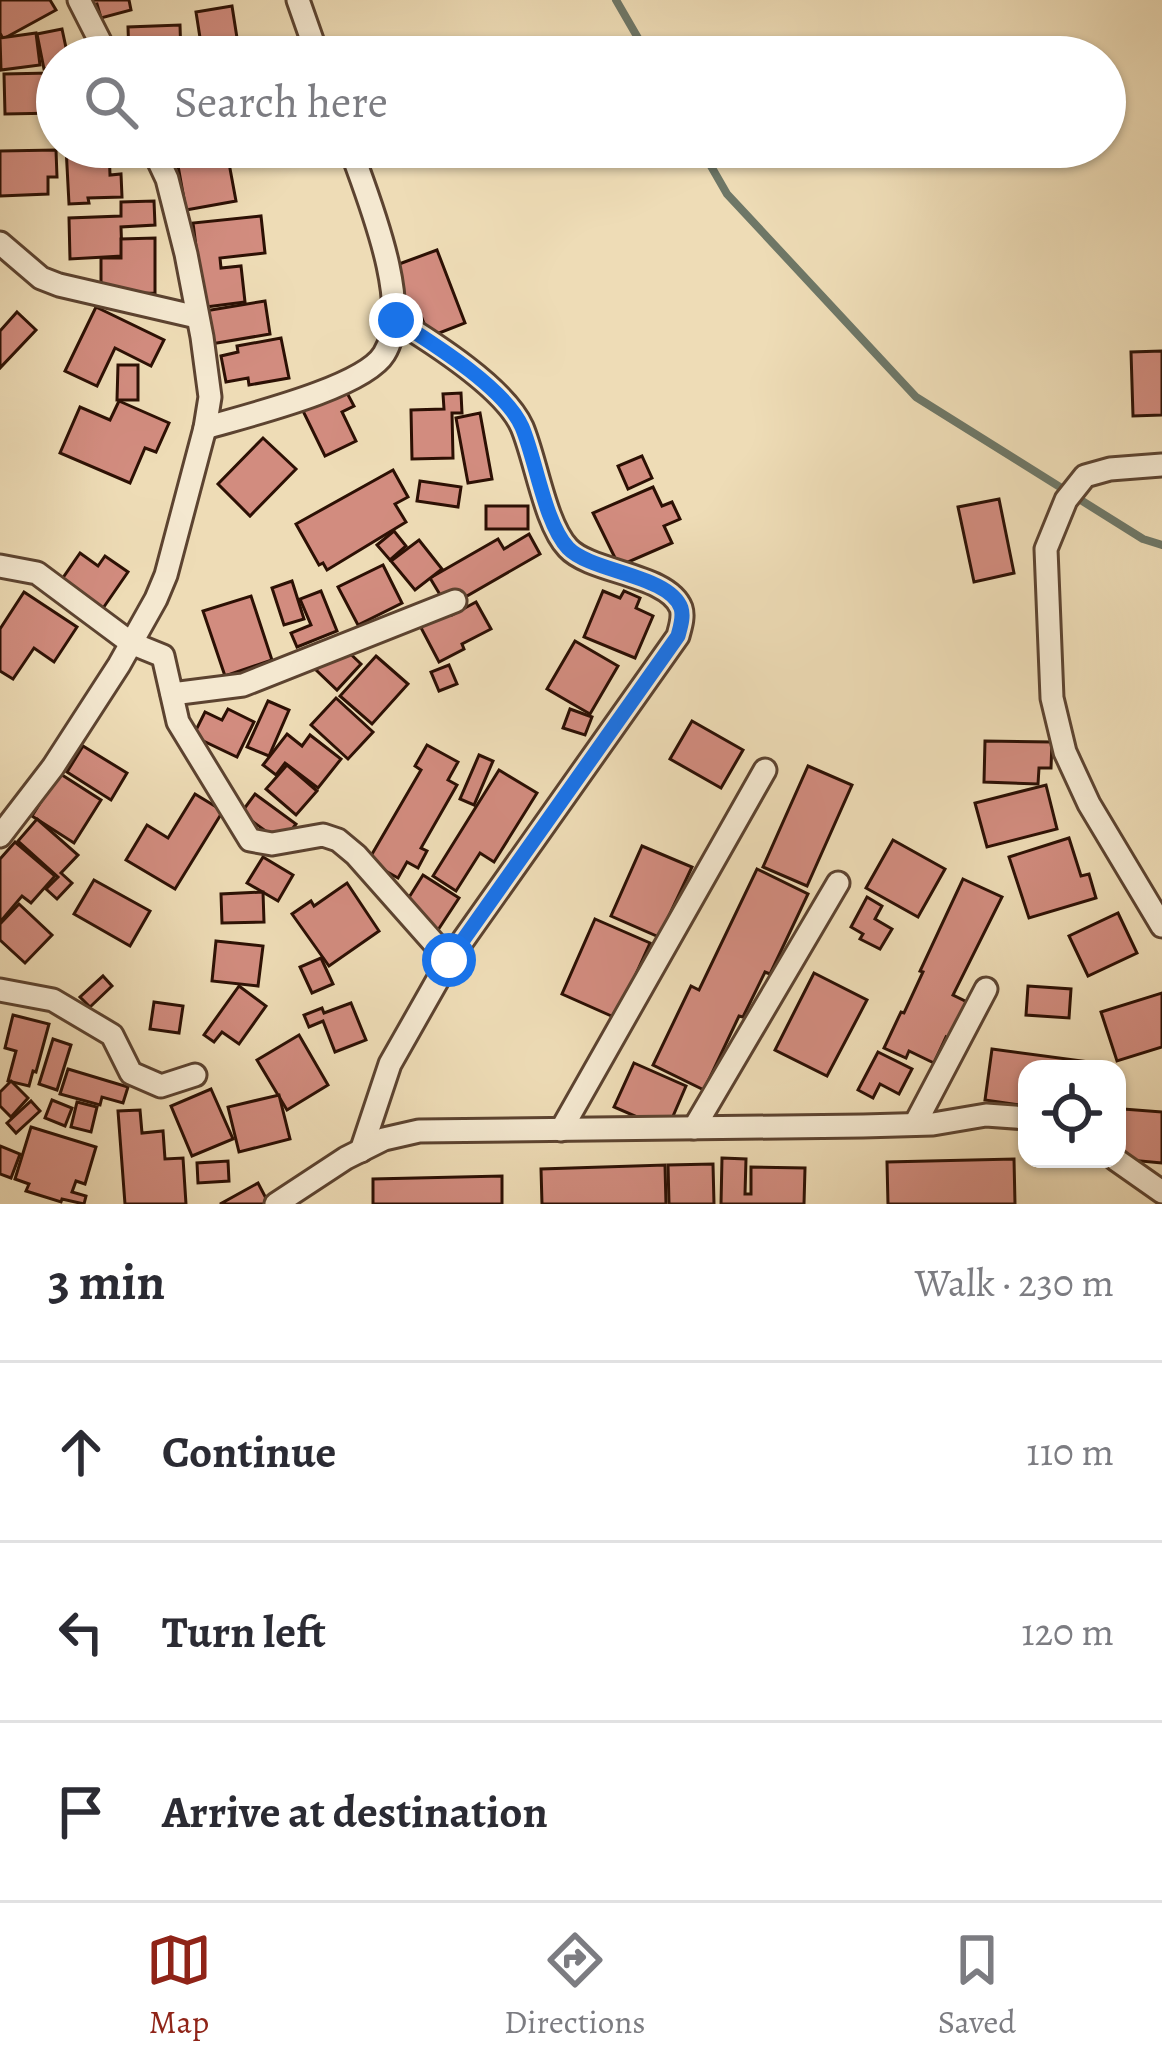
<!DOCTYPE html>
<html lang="en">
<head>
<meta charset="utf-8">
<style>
  :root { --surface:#fff; --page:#f7f7f7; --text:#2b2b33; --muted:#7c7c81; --line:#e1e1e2; --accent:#8f2418 }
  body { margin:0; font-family:Alegreya,serif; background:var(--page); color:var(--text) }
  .controls { position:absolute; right:36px; bottom:36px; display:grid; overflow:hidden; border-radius:24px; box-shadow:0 3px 9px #0004 }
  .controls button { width:108px; height:108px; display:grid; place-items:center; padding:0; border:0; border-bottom:3px solid var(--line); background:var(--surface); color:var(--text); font:60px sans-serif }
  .stop { position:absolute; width:36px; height:36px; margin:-27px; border:9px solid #1a73e8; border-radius:50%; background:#fff }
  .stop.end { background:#1a73e8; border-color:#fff; box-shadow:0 3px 12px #0008 }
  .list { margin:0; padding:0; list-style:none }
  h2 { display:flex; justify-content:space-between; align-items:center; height:156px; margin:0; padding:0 48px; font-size:51px }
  h2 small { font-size:39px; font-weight:400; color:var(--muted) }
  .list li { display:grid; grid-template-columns:78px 1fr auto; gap:36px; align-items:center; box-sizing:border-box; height:180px; padding:0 48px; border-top:3px solid var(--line) }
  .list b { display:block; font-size:45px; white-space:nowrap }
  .list em { font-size:39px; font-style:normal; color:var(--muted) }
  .icon { flex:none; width:66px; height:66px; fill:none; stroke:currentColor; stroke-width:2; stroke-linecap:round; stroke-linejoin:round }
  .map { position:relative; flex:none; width:1162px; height:1204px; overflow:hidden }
  .search { position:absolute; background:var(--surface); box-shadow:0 3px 9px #0004; left:36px; right:36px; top:36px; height:132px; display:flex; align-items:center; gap:30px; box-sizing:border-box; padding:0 42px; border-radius:66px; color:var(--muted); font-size:45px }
  .sheet { height:696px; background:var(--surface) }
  nav { display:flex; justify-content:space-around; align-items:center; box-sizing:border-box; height:168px; border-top:3px solid var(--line); background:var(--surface); font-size:33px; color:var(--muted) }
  nav a { display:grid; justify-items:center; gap:6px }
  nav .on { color:var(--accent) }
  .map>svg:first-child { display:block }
</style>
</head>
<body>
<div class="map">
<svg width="1162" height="1204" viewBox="0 0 1162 1204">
  <rect width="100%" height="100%" fill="#eedcb6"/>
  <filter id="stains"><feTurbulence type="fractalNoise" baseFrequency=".00167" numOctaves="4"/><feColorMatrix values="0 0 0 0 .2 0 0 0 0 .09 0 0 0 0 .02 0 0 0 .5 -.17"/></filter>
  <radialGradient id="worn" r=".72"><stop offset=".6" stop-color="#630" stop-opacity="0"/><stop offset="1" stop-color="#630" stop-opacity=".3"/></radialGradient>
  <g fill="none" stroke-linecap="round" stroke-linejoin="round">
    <!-- stream -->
    <g stroke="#6e7767" stroke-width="8">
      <path d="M616,0L649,57"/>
      <path d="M700,147L727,194L916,397L1143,539L1162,545"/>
    </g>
  </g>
  <!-- building -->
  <g fill="#d28c7f" stroke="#2c1004" stroke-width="3">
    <path d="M0,0H50L56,10L3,39L0,33Z"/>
    <path d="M88,0H129L131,10L101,18L97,4L89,6Z"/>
    <path d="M232,6L240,57H203L196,12Z"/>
    <path d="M180,25L181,57H129L128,27Z"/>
    <path d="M62,29L68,57H57V67L44,69L37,34Z"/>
    <path d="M36,33L40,65L1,70L0,38Z"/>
    <path d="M50,73V82H57V113L5,114L4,74Z"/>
    <path d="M66,147H109L110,175L121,174L122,197L88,198L89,203L69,204Z"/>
    <path d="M184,147H226L236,201L186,210L175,149Z"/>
    <path d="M56,150L57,177H48V194L0,196V151Z"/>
    <path d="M154,201L155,225L121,227L122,256L70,259L69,218L121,216V202Z"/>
    <path d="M261,216L265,253L220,258L221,268L241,266L245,302L198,308V262L193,223Z"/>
    <path d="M155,238V293L101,294V258H121V239Z"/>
    <path d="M437,250L465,323L429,337L420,313L410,317L391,267Z"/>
    <path d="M265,301L270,334L211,344L205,311Z"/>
    <path d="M96,307L164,340L151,366L115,348L97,386L65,371Z"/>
    <path d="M17,312L36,330L0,368V331Z"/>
    <path d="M281,338L289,378L249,385L248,378L226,382L221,356L238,352L237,346Z"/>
    <path d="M1162,351V415L1133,416L1131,352Z"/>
    <path d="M118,365H138V400H117Z"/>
    <path d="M346,391L354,406L342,412L356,441L325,456L303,411Z"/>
    <path d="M461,393L462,413H452L453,458L412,459L411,410L444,409L443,394Z"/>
    <path d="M119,401L169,423L156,452L145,448L130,483L60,453L80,407L110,420Z"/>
    <path d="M480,413L492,479L468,483L456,418Z"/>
    <path d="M263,438L296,469L250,516L218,484Z"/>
    <path d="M642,456L652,478L628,489L618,466Z"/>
    <path d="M393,470L408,497L395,504L406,522L327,570L323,563L319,565L296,524Z"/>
    <path d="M420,481L461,487L458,507L417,501Z"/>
    <path d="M653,487L662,506L672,502L680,519L664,526L672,543L619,566L593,513Z"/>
    <path d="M999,499L1014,573L974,582L958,507Z"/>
    <rect x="486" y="506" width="42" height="23"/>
    <path d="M394,531L406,546L390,560L377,545Z"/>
    <path d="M529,534L540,554L453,604L442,598L430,578L498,539L504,549Z"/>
    <path d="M419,540L442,569L415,590L391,561Z"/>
    <path d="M80,553L98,566L105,556L128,572L99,614L58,585Z"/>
    <path d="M383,565L402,603L358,625L338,587Z"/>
    <path d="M292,581L304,619L284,625L272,588Z"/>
    <path d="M321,591L337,631L297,647L291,633L311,625L300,599Z"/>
    <path d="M603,591L620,598L624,591L640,598L636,608L653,616L635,658L584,637Z"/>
    <path d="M24,592L77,627L54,662L34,648L13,679L0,671V629Z"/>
    <path d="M251,596L272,660L225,676L203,611Z"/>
    <path d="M476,602L491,629L462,644L464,649L439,662L419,624L449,609L452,615Z"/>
    <path d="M575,641L618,666L590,714L547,689Z"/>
    <path d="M340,644L361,664L337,690L316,670Z"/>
    <path d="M376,656L408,684L372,724L340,696Z"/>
    <path d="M449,665L457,684L439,691L431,672Z"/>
    <path d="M336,698L373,732L348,759L311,725Z"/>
    <path d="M268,701L289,710L269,756L247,747Z"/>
    <path d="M228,709L254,722L237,757L193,736L205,712L222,720Z"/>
    <path d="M570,709L592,717L585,735L563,728Z"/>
    <path d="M692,721L743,750L721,788L670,759Z"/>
    <path d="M287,734L302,746L310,735L341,759L318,788L285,763L276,775L263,765Z"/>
    <path d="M985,741L1052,742L1051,768H1039L1038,784L984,782Z"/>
    <path d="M427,745L458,762L448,780L457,785L421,848L427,851L418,868L407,862L398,878L368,861L421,770L415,766Z"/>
    <path d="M83,746L127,773L111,800L67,772Z"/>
    <path d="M479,755L493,761L474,805L460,799Z"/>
    <path d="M287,765L317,791L296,815L266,789Z"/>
    <path d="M808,766L852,785L807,886L763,867Z"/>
    <path d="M499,770L537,793L494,862L480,853L456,891L433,876Z"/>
    <path d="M59,773L101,800L74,843L32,816Z"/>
    <path d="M1046,785L1057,829L987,847L975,803Z"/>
    <path d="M195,794L223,811L175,889L126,860L147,825L168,838Z"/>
    <path d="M255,794L296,824L282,843L241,813Z"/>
    <path d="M37,819L78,855L61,873L72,883L57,899L46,889L58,877L18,841Z"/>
    <path d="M1069,838L1081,876L1089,874L1096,898L1029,918L1009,857Z"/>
    <path d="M893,840L945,869L918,917L866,888Z"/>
    <path d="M15,842L55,876L31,903L22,896L0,922V859Z"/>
    <path d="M642,846L692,867L659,937L611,916Z"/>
    <path d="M263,857L293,875L278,901L247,883Z"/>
    <path d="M757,869L808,894L770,974L765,972L743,1017L739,1016L704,1090L653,1065L691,986L699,990Z"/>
    <path d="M423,875L459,898L438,930L403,907Z"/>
    <path d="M963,879L1002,897L953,995L967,1002L949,1039L946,1037L934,1063L909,1051L906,1058L884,1048L901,1012L904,1013L923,972L920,971Z"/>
    <path d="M94,880L150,911L130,946L74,914Z"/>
    <path d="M347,883L379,931L329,966L292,914L311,901L314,906Z"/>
    <path d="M263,892L264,922L222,923L221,894Z"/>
    <path d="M867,897L882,906L875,919L892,929L880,949L860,939L863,934L851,927Z"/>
    <path d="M19,904L52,935L25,963L0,940V924Z"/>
    <path d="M1118,913L1137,953L1088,976L1069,936Z"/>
    <path d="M595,919L650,943L616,1018L562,994Z"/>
    <path d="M216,941L263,946L258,986L212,981Z"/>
    <path d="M321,958L333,984L312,993L300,967Z"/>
    <path d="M814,973L867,1000L827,1076L775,1050Z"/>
    <path d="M103,976L112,986L90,1007L80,997Z"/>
    <path d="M239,986L266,1006L239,1044L222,1032L214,1042L204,1035Z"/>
    <path d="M1028,986L1071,989L1069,1018L1026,1015Z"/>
    <path d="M1162,993V1047L1117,1061L1101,1012Z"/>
    <path d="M154,1002L183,1006L179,1033L150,1029Z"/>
    <path d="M351,1003L366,1040L335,1052L323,1021L309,1027L304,1015L322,1008L324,1013Z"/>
    <path d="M13,1015L49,1024L36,1072L33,1071L29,1086L8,1081L16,1051L5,1048Z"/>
    <path d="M299,1035L328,1085L287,1110L257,1060Z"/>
    <path d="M53,1039L71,1045L57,1090L39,1084Z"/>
    <path d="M992,1049L1097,1063L1096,1069H1027V1106L985,1100Z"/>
    <path d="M878,1052L912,1069L899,1094L880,1084L873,1098L858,1090Z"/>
    <path d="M634,1063L686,1086L667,1130L614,1107Z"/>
    <path d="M68,1069L128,1087L123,1103L102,1097L100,1105L60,1094Z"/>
    <path d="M11,1081L28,1098L11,1117L0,1106V1092Z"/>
    <path d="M211,1089L233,1139L192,1156L171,1106Z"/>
    <path d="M279,1095L290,1139L239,1152L228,1107Z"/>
    <path d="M52,1100L72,1108L65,1126L45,1118Z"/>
    <path d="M31,1101L40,1111L16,1133L7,1123Z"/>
    <path d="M77,1102L97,1107L91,1132L71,1127Z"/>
    <path d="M1123,1109L1162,1112V1163L1119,1159Z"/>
    <path d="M140,1110L142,1133L163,1131L165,1159L183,1158L186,1204H125L118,1111Z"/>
    <path d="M31,1127L96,1147L85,1184L76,1181L72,1192L86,1196L84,1204L62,1199L61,1202L26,1191L29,1184L15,1179Z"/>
    <path d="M0,1146L20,1154L11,1178L0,1174Z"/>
    <path d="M722,1158L746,1159L745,1194H751V1167L805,1168L804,1204H721Z"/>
    <path d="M1014,1159L1015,1204H888L887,1162Z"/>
    <path d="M228,1161L229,1181L198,1183L197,1163Z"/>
    <path d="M713,1164L714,1204H669L668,1165Z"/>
    <path d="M665,1165L666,1204H542L541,1169Z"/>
    <path d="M502,1176V1204H373V1179Z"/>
    <path d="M258,1183L269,1204H220Z"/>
  </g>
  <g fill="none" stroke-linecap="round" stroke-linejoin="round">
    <defs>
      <g id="minor">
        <path d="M79,0L108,57"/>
        <path d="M298,0L318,57"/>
        <path d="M0,243L41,278L59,285L197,317"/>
        <path d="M205,428C245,416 363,388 384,354C414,307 367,196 350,147"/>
        <path d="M1162,465L1110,469L1085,476L1066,500L1046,549L1052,698L1065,752L1089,804L1162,926"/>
        <path d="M0,566L37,573L131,643L163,656L178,722L250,840L272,844L323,835L338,840L356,855L449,960"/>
        <path d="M172,694L243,685L455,601"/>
        <path d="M0,836L53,767L119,665L156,599L166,575L205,428L210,397L202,337L186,254L167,179L152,147"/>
        <path d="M0,990L53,1000L112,1035L131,1073L161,1086L195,1075"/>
        <path d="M915,1124L986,989"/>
        <path d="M694,1128L838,883"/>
        <path d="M561,1130L765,770"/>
        <path d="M361,1151L390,1064L449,960L678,636C680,628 684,617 681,608C668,574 591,573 568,548C545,524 536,460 522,427C505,388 432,342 396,320"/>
        <path d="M1115,1159L1162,1192"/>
        <path d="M276,1204L346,1158L384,1139L419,1131L863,1126L933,1124L986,1115L1027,1118"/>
      </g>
    </defs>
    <!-- minor casing -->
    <use href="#minor" stroke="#5c4330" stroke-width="27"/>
    <!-- minor -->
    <use href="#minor" stroke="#f4e8d0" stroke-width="21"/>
  </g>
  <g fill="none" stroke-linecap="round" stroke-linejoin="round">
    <!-- route -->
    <path stroke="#1a73e8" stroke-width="15" d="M396,320C432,343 505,388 522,427C536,460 545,524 568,548C591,572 669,575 681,608C684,617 680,628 678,636L449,960"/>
  </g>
  <rect width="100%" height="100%" filter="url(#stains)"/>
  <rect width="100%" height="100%" fill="url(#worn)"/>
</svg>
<div class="controls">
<button><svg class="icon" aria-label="locate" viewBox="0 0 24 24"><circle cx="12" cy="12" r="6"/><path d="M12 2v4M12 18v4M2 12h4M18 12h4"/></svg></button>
</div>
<div class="stop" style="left:449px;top:960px"></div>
<div class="stop end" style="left:396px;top:320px"></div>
<div class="search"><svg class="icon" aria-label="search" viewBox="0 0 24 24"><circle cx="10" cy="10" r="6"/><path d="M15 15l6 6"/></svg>Search here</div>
</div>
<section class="sheet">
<h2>3 min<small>Walk · 230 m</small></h2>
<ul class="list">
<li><svg class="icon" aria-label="ahead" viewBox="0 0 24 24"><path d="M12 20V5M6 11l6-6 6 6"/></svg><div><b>Continue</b></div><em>110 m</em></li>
<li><svg class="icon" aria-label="left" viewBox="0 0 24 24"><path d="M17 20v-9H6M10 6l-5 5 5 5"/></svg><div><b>Turn left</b></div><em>120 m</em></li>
<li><svg class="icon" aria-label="arrive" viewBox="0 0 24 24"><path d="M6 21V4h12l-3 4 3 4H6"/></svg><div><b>Arrive at destination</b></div></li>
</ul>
</section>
<nav>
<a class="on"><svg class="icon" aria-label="map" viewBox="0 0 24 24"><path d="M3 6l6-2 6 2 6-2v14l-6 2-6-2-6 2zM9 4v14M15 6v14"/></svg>Map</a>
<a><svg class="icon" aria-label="directions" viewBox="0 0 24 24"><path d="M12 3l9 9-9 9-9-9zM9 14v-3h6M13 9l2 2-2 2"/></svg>Directions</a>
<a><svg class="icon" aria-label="saved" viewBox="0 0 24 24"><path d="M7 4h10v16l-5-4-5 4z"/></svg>Saved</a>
</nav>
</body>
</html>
